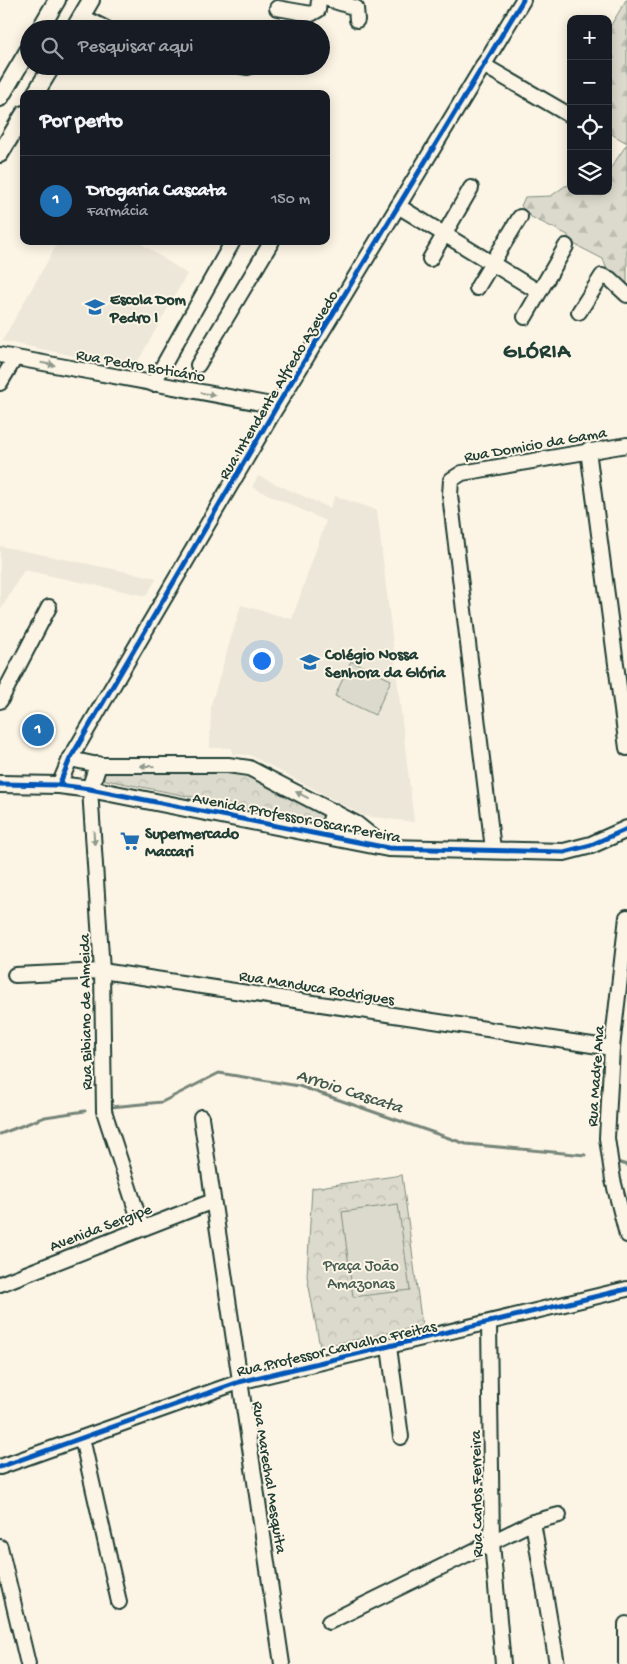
<!DOCTYPE html>
<html lang="pt">
<head>
<meta charset="utf-8">
<style>
  :root { --surface:#171b24; --page:#242831; --text:#f1f3f6; --muted:#9ea1a6; --line:#363941; --accent:#1f6fb2 }
  body { margin:0; font-family:"Gochi Hand",sans-serif; background:var(--page); color:var(--text) }
  .controls { position:absolute; right:15px; top:15px; display:grid; overflow:hidden; border-radius:10px; box-shadow:0 2px 12px #0003 }
  .controls button { width:45px; height:45px; display:grid; place-items:center; padding:0; border:0; border-bottom:1px solid var(--line); background:var(--surface); color:var(--text); font:25px sans-serif }
  .you { position:absolute; left:261px; top:660px; width:18px; height:18px; margin:-12px; border:4px solid #fff; border-radius:50%; background:#1a73e8; box-shadow:0 0 0 8px #1a73e833 }
  .badge { display:grid; place-items:center; width:32px; height:32px; border-radius:50%; background:var(--accent); color:#fff; font-size:16px; font-weight:700 }
  .pin { position:absolute; translate:-50% -50%; border:2px solid #fff; box-shadow:0 1px 5px #0006 }
  .list { margin:0; padding:0; list-style:none }
  h2 { display:flex; justify-content:space-between; align-items:center; height:65px; margin:0; padding:0 20px; font-size:21px }
  h2 small { font-size:16px; font-weight:400; color:var(--muted) }
  .list li { display:grid; grid-template-columns:32px 1fr auto; gap:15px; align-items:center; box-sizing:border-box; height:90px; padding:0 20px; border-top:1px solid var(--line) }
  .list b { display:block; font-size:19px; white-space:nowrap }
  .list p { margin:0; font-size:16px; white-space:nowrap; color:var(--muted) }
  .list em { font-size:16px; font-style:normal; color:var(--muted) }
  .icon { flex:none; width:28px; height:28px; fill:none; stroke:currentColor; stroke-width:2; stroke-linecap:round; stroke-linejoin:round }
  .map { position:relative; flex:none; width:627px; height:1664px; overflow:hidden }
  .search { position:absolute; background:var(--surface); box-shadow:0 2px 12px #0003; left:20px; top:20px; width:310px; height:55px; display:flex; align-items:center; gap:12px; box-sizing:border-box; padding:0 18px; border-radius:28px; color:var(--muted); font-size:19px }
  .panel { position:absolute; background:var(--surface); box-shadow:0 2px 12px #0003; left:20px; top:90px; width:310px; height:155px; border-radius:10px }
  .map>svg:first-child { display:block }
</style>
</head>
<body>
<div class="map">
<svg width="627" height="1664" viewBox="0 0 627 1664">
  <defs>
    <pattern id="forest-firs" width="22" height="20" patternUnits="userSpaceOnUse" patternTransform="scale(1.25)"><rect width="22" height="20" fill="#dcdacc"/><path d="M5 1l3.5 6h-7zM16 11l3.5 6h-7z" fill="#bcbcb0"/></pattern>
    <pattern id="park-crowns" width="20" height="18" patternUnits="userSpaceOnUse" patternTransform="scale(1.25)"><rect width="20" height="18" fill="#dcdacc"/><path d="M2 6a3 3 0 1 1 6 0M12 15a3 3 0 1 1 6 0" fill="none" stroke="#bcbcb0"/></pattern>
  </defs>
  <rect width="100%" height="100%" fill="#fcf5e5"/>
  <filter id="ink" filterUnits="userSpaceOnUse"><feTurbulence type="fractalNoise" baseFrequency=".02" numOctaves="2"/><feDisplacementMap in="SourceGraphic" scale="10" xChannelSelector="R" yChannelSelector="G"/><feConvolveMatrix kernelMatrix="1 2 1 2 8 2 1 2 1" color-interpolation-filters="sRGB"/></filter>
  <g filter="url(#ink)">
    <!-- built -->
    <g fill="#ece7d8">
      <path d="M59,241H137L187,274L134,368L2,341Z"/>
      <path d="M258,476L330,508L335,496L377,510L414,822L364,816L250,755L232,754V748H210L211,705L241,605L292,619L326,521L252,487Z"/>
      <path d="M0,546L157,578L146,596L24,570L0,611Z"/>
    </g>
    <!-- forest -->
    <g fill="url(#forest-firs)" stroke="#7e8c80">
      <path d="M626,0H627V143L608,132V66L610,63L608,61V30Z"/>
      <path d="M627,144V289L606,267L603,259L568,241V235L531,217L521,206L525,197L551,196L565,186L571,185V191H608V172Z"/>
    </g>
    <!-- park -->
    <g fill="url(#park-crowns)" stroke="#7e8c80">
      <path d="M239,771L326,815L324,823L96,778L97,772Z"/>
      <path d="M402,1175L422,1326L320,1347L307,1276L312,1188Z"/>
    </g>
    <!-- garden -->
    <g fill="#dcdacc" stroke="#7e8c80">
      <path d="M351,661L391,680L375,715L335,696Z"/>
      <path d="M398,1204L410,1290L353,1297L342,1212Z"/>
    </g>
    <g fill="none" stroke-linecap="round" stroke-linejoin="round">
      <!-- stream -->
      <g stroke="#758479" stroke-width="3">
        <path d="M111,1107L162,1102L219,1073L299,1086L466,1144L585,1155"/>
        <path d="M0,1134L45,1117L85,1111"/>
        <path d="M617,1162L627,1165"/>
      </g>
      <defs>
        <g id="minor">
          <path d="M331,0L356,8L357,20"/>
          <path d="M277,8L311,14L318,10L319,0"/>
          <path d="M81,16L107,29"/>
          <path d="M483,65L571,116"/>
          <path d="M242,66L248,67"/>
          <path d="M398,206L539,292"/>
          <path d="M430,259L471,188"/>
          <path d="M477,288L520,217"/>
          <path d="M579,312L602,276L610,279L627,295"/>
          <path d="M525,317L566,246"/>
          <path d="M0,355L277,406"/>
          <path d="M198,365L272,241"/>
          <path d="M0,383L15,358"/>
          <path d="M153,384L233,241"/>
          <path d="M588,450L627,748"/>
          <path d="M0,701L49,607"/>
          <path d="M70,759L98,765H228L249,768L334,812L357,824L387,848"/>
          <path d="M59,785L70,759L277,406L523,0"/>
          <path d="M90,789L102,971L104,1111L142,1228"/>
          <path d="M493,849L450,495L451,480L462,473L627,445"/>
          <path d="M627,917L612,1048L607,1138L613,1180L627,1235"/>
          <path d="M15,975L102,971L612,1048"/>
          <path d="M201,1117L282,1664"/>
          <path d="M0,1284L213,1201"/>
          <path d="M489,1323L492,1543L503,1664"/>
          <path d="M389,1347L401,1437"/>
          <path d="M82,1438L119,1602"/>
          <path d="M0,1467L239,1382L627,1289"/>
          <path d="M533,1522L557,1664"/>
          <path d="M0,1547L28,1664"/>
          <path d="M329,1622L533,1522L559,1515"/>
          <path d="M626,1624V1664"/>
        </g>
        <g id="major">
          <path d="M40,29L57,0"/>
          <path d="M74,29L91,0"/>
          <path d="M35,94L52,66"/>
          <path d="M0,98L29,49"/>
          <path d="M0,154L24,114"/>
          <path d="M0,784L59,785L90,789L388,848L564,852L591,845L627,829"/>
          <path d="M90,789L98,765"/>
          <path d="M326,835L334,812"/>
        </g>
      </defs>
      <!-- minor casing -->
      <use href="#minor" stroke="#1f3d34" stroke-width="18"/>
      <!-- major casing -->
      <use href="#major" stroke="#1f3d34" stroke-width="20"/>
      <!-- minor -->
      <use href="#minor" stroke="#fcf5e5" stroke-width="14"/>
      <!-- major -->
      <use href="#major" stroke="#fcf5e5" stroke-width="16"/>
      <defs>
        <g id="cycleway">
          <path d="M0,784L59,785L90,789L388,848L564,852L591,845L627,829"/>
          <path d="M59,785L70,759L277,406L523,0"/>
          <path d="M0,1467L239,1382L627,1289"/>
        </g>
      </defs>
      <!-- cycleway casing -->
      <use href="#cycleway" stroke="#fcf5e5" stroke-width="8"/>
      <!-- cycleway -->
      <use href="#cycleway" stroke="#0057b8" stroke-width="5"/>
    </g>
    <!-- one-way arrows -->
    <defs><path id="oneway-solid" d="M-6-.8H1V-3.2L6.5 0L1 3.2V.8H-6Z" transform="scale(1.25)"/></defs>
    <g fill="#8e998c">
      <use href="#oneway-solid" transform="translate(48 364) rotate(10)"/>
      <use href="#oneway-solid" transform="translate(208 394) rotate(10)"/>
      <use href="#oneway-solid" transform="translate(147 766) rotate(-179)"/>
      <use href="#oneway-solid" transform="translate(302 795) rotate(-153)"/>
      <use href="#oneway-solid" transform="translate(94 838) rotate(86)"/>
    </g>
  </g>
  <!-- icons -->
  <defs>
    <symbol id="school-bare" viewBox="-9 -9 18 18"><path d="M0-5L7-2L0 1L-7-2ZM-4 1L0 2.5L4 1V4Q0 6-4 4Z" fill="#1f6fb2" stroke="#fcf5e5" stroke-width="2.5" paint-order="stroke"/></symbol>
    <symbol id="supermarket-bare" viewBox="-9 -9 18 18"><path d="M-6-5.5h2.5l.6 2H6L4.5 2H-2.5L-4.4-4H-6ZM-1.5 3.2a1.3 1.3 0 1 0 .1 0ZM3 3.2a1.3 1.3 0 1 0 .1 0Z" fill="#1f6fb2" stroke="#fcf5e5" stroke-width="2.5" paint-order="stroke"/></symbol>
  </defs>
  <g fill-rule="evenodd">
    <use href="#school-bare" x="81" y="293" width="28" height="28"/>
    <use href="#school-bare" x="296" y="648" width="28" height="28"/>
    <use href="#supermarket-bare" x="116" y="827" width="28" height="28"/>
  </g>
  <g text-anchor="middle" stroke-width="4" stroke-linejoin="round" paint-order="stroke">
    <!-- poi labels -->
    <g font-size="16" font-weight="bold" fill="#1f3d34" stroke="#fcf5e5" text-anchor="start">
      <text x="110" y="304">Escola Dom<tspan x="110" dy="18">Pedro I</tspan></text>
      <text x="325" y="659">Colégio Nossa<tspan x="325" dy="18">Senhora da Glória</tspan></text>
      <text x="145" y="838">Supermercado<tspan x="145" dy="18">Maccari</tspan></text>
    </g>
    <!-- street labels -->
    <g font-size="16" fill="#1f3d34" stroke="#fcf5e5">
      <text transform="translate(141 364) rotate(10)" y="6">Rua Pedro Boticário</text>
      <text transform="translate(277 384) rotate(-59)" y="6">Rua Intendente Alfredo Azevedo</text>
      <text transform="translate(535 443) rotate(-10)" y="6">Rua Domicio da Gama</text>
      <text transform="translate(297 816) rotate(11)" y="6">Avenida Professor Oscar Pereira</text>
      <text transform="translate(317 986) rotate(9)" y="6">Rua Manduca Rodrigues</text>
      <text transform="translate(84 1012) rotate(-91)" y="6">Rua Bibiano de Almeida</text>
      <text transform="translate(594 1076) rotate(-86)" y="6">Rua Madre Ana</text>
      <text transform="translate(100 1226) rotate(-21)" y="6">Avenida Sergipe</text>
      <text transform="translate(336 1347) rotate(-13)" y="6">Rua Professor Carvalho Freitas</text>
      <text transform="translate(271 1477) rotate(81)" y="6">Rua Marechal Mesquita</text>
      <text transform="translate(475 1494) rotate(-91)" y="6">Rua Carlos Ferreira</text>
    </g>
    <!-- park labels -->
    <g font-size="16" fill="#455c52" stroke="#fcf5e5">
      <text x="361" y="1270">Praça João<tspan x="361" dy="18">Amazonas</tspan></text>
    </g>
    <!-- water labels -->
    <g font-size="18" font-style="italic" fill="#435a51" stroke="#fcf5e5">
      <text transform="translate(350 1090) rotate(18)" y="6">Arroio Cascata</text>
    </g>
    <!-- district labels -->
    <g font-size="21" font-weight="bold" letter-spacing="1" fill="#1f3d34" stroke="#fcf5e5">
      <text x="537" y="357">GLÓRIA</text>
    </g>
  </g>
</svg>
<div class="controls">
<button>+</button>
<button>−</button>
<button><svg class="icon" aria-label="locate" viewBox="0 0 24 24"><circle cx="12" cy="12" r="6"/><path d="M12 2v4M12 18v4M2 12h4M18 12h4"/></svg></button>
<button><svg class="icon" aria-label="layers" viewBox="0 0 24 24"><path d="M12 4l9 5-9 5-9-5zM3 14l9 5 9-5"/></svg></button>
</div>
<div class="you"></div>
<div class="pin badge" style="left:38px;top:730px">1</div>
<div class="search"><svg class="icon" aria-label="search" viewBox="0 0 24 24"><circle cx="10" cy="10" r="6"/><path d="M15 15l6 6"/></svg>Pesquisar aqui</div>
<section class="panel">
<h2>Por perto<small></small></h2>
<ul class="list">
<li><span class="badge">1</span><div><b>Drogaria Cascata</b><p>Farmácia</p></div><em>150 m</em></li>
</ul>
</section>
</div>
</body>
</html>
